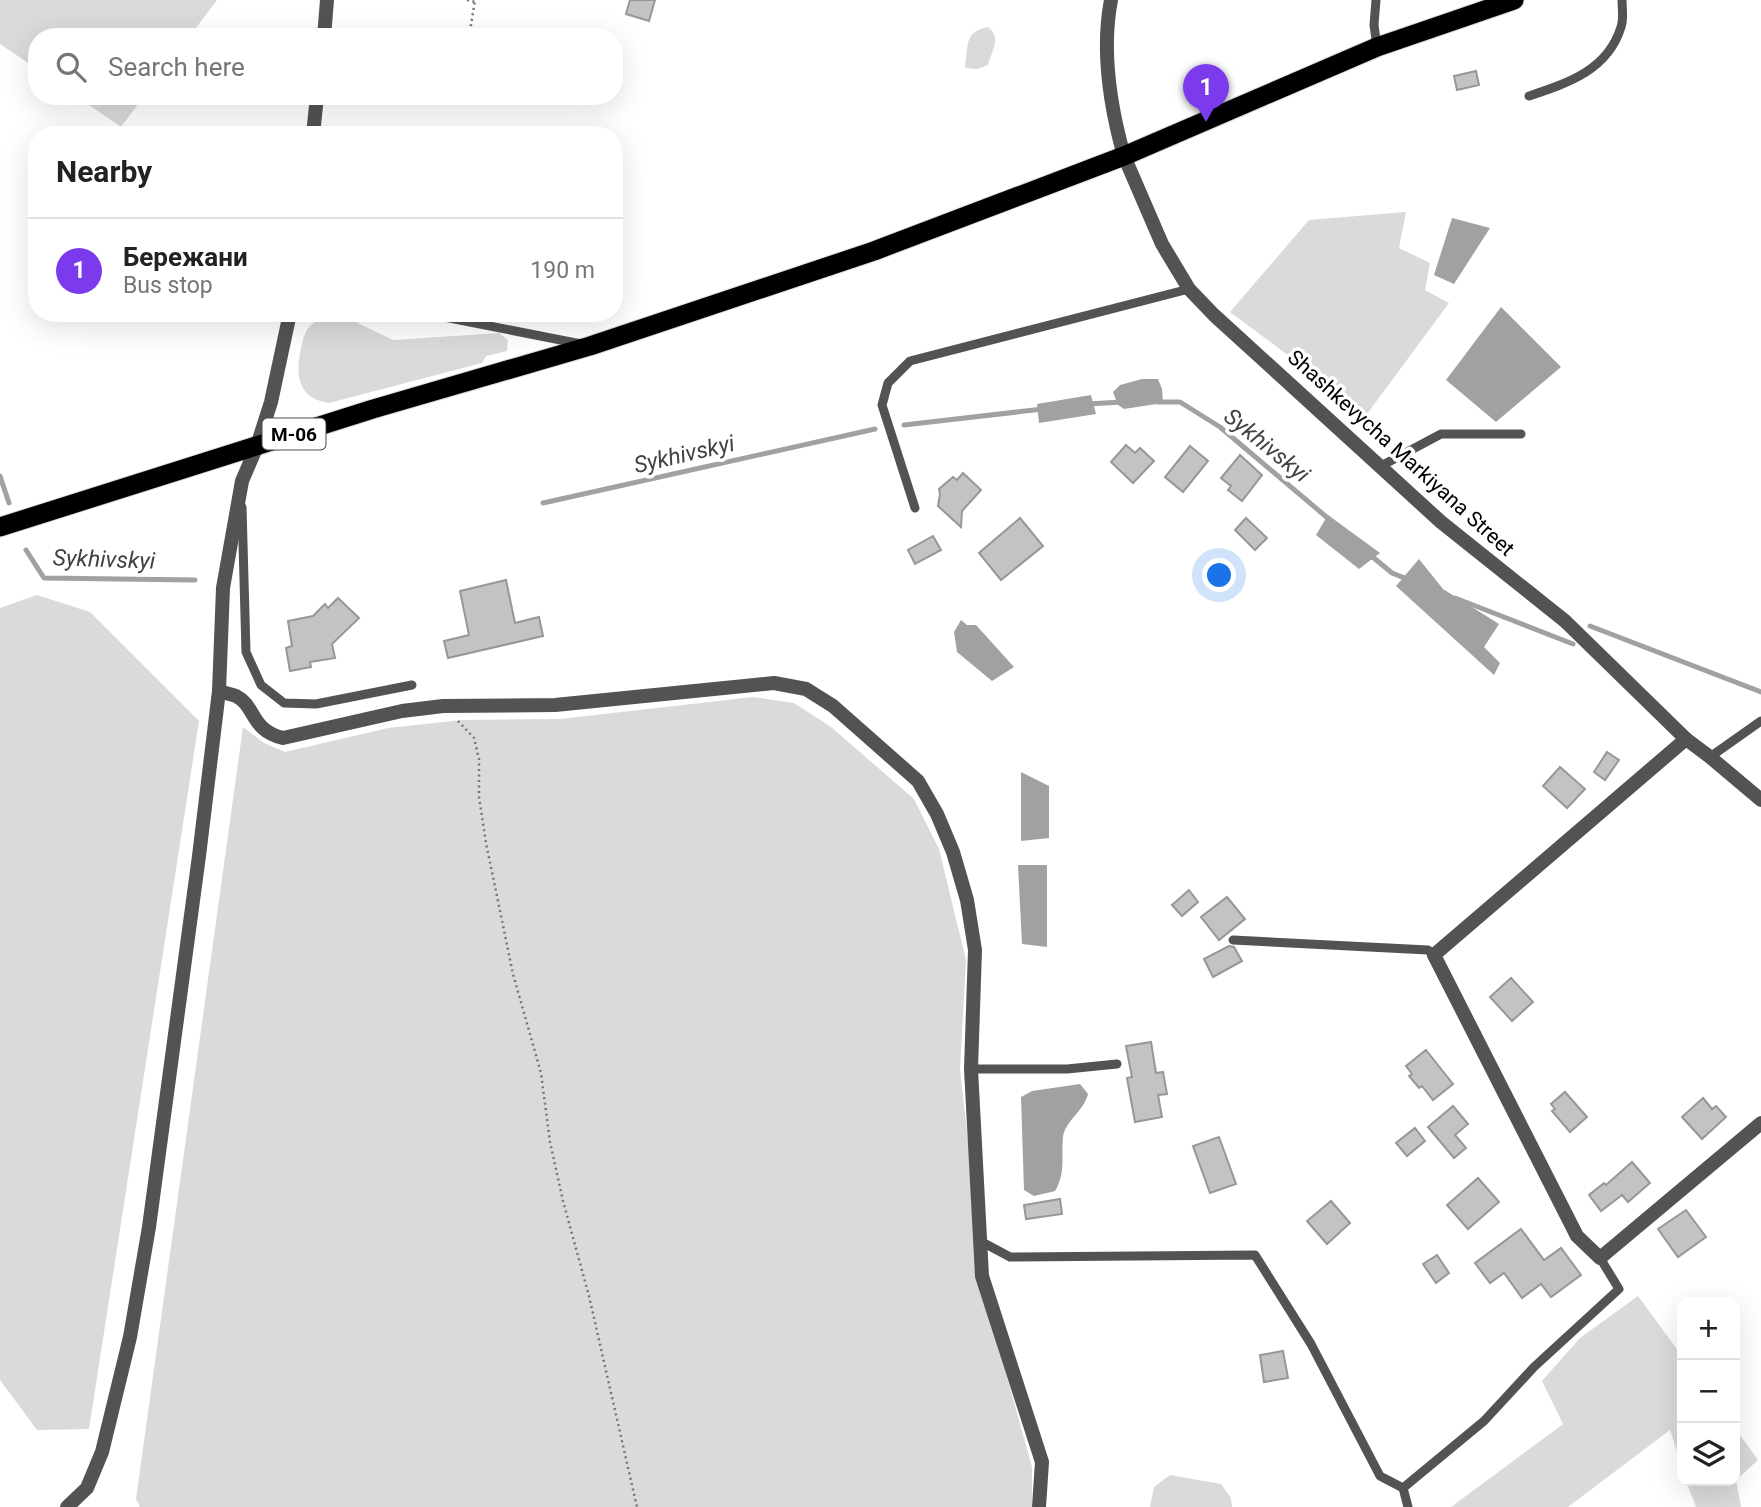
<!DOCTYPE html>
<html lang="en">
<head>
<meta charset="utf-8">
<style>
  :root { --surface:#fff; --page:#f6f6f6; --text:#222; --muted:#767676; --line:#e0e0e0; --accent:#7c3aed }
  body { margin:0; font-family:Roboto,sans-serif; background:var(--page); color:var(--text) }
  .controls { position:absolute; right:21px; bottom:21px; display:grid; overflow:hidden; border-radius:14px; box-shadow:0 7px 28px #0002 }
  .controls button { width:63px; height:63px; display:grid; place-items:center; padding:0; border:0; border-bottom:2px solid var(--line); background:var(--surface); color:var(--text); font:35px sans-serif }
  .you { position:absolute; left:1220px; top:576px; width:24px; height:24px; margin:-18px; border:5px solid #fff; border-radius:50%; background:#1a73e8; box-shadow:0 0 0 10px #1a73e833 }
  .badge { display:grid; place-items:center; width:46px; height:46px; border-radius:50%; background:var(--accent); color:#fff; font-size:23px; font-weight:700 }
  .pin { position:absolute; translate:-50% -58px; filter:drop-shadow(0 2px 4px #0008) }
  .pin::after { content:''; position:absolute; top:37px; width:24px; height:21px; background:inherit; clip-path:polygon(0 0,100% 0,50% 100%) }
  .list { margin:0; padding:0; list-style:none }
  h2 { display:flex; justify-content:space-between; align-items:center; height:91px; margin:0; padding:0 28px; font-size:30px }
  h2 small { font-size:23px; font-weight:400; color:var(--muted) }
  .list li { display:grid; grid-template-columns:46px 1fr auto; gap:21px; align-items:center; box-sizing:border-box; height:105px; padding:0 28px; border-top:2px solid var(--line) }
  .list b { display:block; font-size:26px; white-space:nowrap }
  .list p { margin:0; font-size:23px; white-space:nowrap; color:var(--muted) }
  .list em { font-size:23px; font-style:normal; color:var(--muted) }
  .icon { flex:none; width:38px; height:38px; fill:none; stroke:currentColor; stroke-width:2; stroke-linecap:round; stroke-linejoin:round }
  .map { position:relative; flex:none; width:1761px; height:1507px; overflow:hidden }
  .search { position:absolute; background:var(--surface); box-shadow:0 7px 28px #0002; left:28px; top:28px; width:595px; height:77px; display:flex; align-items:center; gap:18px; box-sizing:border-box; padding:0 24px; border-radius:28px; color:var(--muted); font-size:26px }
  .panel { position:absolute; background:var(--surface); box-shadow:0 7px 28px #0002; left:28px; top:126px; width:595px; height:196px; border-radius:28px }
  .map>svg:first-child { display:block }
</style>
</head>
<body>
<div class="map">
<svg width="1761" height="1507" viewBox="0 0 1761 1507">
  <rect width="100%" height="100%" fill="#fff"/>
  <!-- green -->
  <g fill="#dadada">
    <path d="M0,0H217L189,37H37V69L0,44Z"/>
    <path d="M988,27C1002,38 992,50 988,65L978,69L965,68C968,47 964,31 988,27Z"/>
    <path d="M76,96H144L121,127Z"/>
    <path d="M1406,212L1399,248L1430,263L1425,290L1449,303L1367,414L1230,312L1309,220Z"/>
    <path d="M328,316L349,319L393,340L499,333L508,340L507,351L486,356L482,363L329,403C301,399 295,379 300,354C302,344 303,335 309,327C314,321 321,319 328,316Z"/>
    <path d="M37,595L90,612L199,721L89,1429L37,1430L0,1380V608Z"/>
    <path d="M753,697L794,703L831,727L914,799L939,849L966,960L960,1070L970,1158L979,1276L1032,1467V1507H140L136,1499L243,727L264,743L285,752L388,728L462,720L560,719Z"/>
    <path d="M1638,1296L1682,1356V1467L1670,1430L1568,1507H1451L1563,1424L1542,1381L1580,1338Z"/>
    <path d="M1735,1428L1758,1460L1736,1480L1741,1507H1696L1686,1481H1735Z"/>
    <path d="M1170,1475L1221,1484L1231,1498L1232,1507H1150L1154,1487Z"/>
  </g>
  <!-- water -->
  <g fill="#a1a1a1">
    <path d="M1452,218L1490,228L1454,284L1434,275Z"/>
    <path d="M1501,307L1561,367L1496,422L1446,380Z"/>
    <path d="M1142,379H1158L1162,389L1163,403L1124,409L1118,405L1113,392L1120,385Z"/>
    <path d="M1091,395L1096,414L1039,423L1037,404Z"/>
    <path d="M1328,515L1380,553L1359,569L1316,535Z"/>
    <path d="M1419,559L1443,589L1499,624L1484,647L1500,663L1494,675L1396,586Z"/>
    <path d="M961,620L967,625H976L1014,667L992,681L957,652L954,632Z"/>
    <path d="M1021,772L1049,786V838L1021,841Z"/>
    <path d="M1018,865H1047V947L1022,944Z"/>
    <path d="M1080,1084L1088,1094C1084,1111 1065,1121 1063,1137C1061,1157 1066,1173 1055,1191L1034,1196L1024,1190L1021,1097L1032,1091Z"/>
  </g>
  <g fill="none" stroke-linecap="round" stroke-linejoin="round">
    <!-- stream -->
    <g stroke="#a1a1a1" stroke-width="5">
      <path d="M1157,402H1180L1220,427L1330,520"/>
      <path d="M1087,404L1123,402"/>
      <path d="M904,425L1043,409"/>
      <path d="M0,476L9,503"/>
      <path d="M543,503L875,429"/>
      <path d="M26,550L44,578L195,580"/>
      <path d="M1369,554L1392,573L1407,579"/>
      <path d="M1455,598L1573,644"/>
      <path d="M1590,626L1761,692"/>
    </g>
  </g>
  <!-- building -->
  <g fill="#c3c3c3" stroke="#979797" stroke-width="2">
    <path d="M630,0H655L649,21L626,14Z"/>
    <path d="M1476,71L1479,85L1457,90L1454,76Z"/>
    <path d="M1126,445L1135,453L1140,448L1154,461L1133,483L1111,462Z"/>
    <path d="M1190,446L1208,461L1183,492L1165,477Z"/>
    <path d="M1240,455L1262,475L1242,501L1228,490L1231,486L1221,478Z"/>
    <path d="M963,473L981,490L962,511L961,527L938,506L940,494L939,489L953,477L957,480Z"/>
    <path d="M1020,518L1043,546L1001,580L979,553Z"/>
    <path d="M1246,518L1267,538L1255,550L1235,530Z"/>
    <path d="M933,536L941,550L915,564L908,550Z"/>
    <path d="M506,580L515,623L539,617L543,636L448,658L444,641L469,635L460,591Z"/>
    <path d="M338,598L359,618L332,644L335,658L310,662L311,667L290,671L286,648L292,646L288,621L313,616L325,604L328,608Z"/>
    <path d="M1607,752L1619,760L1605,780L1594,772Z"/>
    <path d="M1560,767L1585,789L1567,808L1543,786Z"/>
    <path d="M1189,890L1198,902L1182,916L1172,905Z"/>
    <path d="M1227,897L1245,919L1219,940L1201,917Z"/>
    <path d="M1229,946L1234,947L1242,961L1213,977L1204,959Z"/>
    <path d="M1511,978L1533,1002L1512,1021L1490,997Z"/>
    <path d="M1151,1042L1156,1073L1163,1072L1167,1094L1158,1095L1162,1117L1135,1122L1127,1078L1132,1077L1126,1046Z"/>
    <path d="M1426,1050L1453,1084L1433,1100L1422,1086L1419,1088L1409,1076L1412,1074L1406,1066Z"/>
    <path d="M1565,1092L1587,1117L1570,1132L1552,1111L1555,1109L1551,1104Z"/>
    <path d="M1703,1098L1712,1109L1716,1106L1726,1117L1702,1139L1682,1117Z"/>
    <path d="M1453,1106L1468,1124L1455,1135L1466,1148L1454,1158L1428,1127Z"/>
    <path d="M1415,1128L1425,1141L1407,1156L1396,1143Z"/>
    <path d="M1219,1137L1236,1184L1210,1193L1193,1146Z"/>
    <path d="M1632,1162L1650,1183L1628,1202L1622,1195L1601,1211L1589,1195L1604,1183L1606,1185Z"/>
    <path d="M1478,1178L1499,1202L1468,1229L1447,1205Z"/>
    <path d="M1060,1199L1062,1214L1026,1219L1024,1205Z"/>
    <path d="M1331,1201L1350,1223L1327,1244L1307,1221Z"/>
    <path d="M1686,1210L1706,1237L1678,1257L1658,1229Z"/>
    <path d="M1521,1229L1544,1260L1561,1248L1581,1275L1551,1297L1541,1284L1522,1298L1504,1273L1490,1283L1475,1263Z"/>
    <path d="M1437,1255L1449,1273L1436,1283L1423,1264Z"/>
    <path d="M1283,1351L1288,1378L1264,1382L1260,1355Z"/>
  </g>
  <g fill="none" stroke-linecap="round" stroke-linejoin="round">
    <defs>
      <path id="trunk" d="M0,527L373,409L590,346L874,251L1124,156L1377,47L1514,0"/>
    </defs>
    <!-- trunk casing -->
    <use href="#trunk" stroke="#dbdbdb" stroke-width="21"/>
    <!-- path -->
    <g stroke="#757575" stroke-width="2.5" stroke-dasharray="2 3.5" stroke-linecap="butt">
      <path d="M467,0L475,2"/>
      <path d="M469,37L475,0"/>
      <path d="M458,721L474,738L479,759V797L486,843L513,974L541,1073L550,1142L563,1201L589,1296L637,1507"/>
    </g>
    <!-- service -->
    <g stroke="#535353" stroke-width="9">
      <path d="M1376,0L1374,25L1377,47"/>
      <path d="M1529,96C1568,83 1608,70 1621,27C1624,19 1622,9 1622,0"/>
      <path d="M424,313L581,344"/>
      <path d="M1381,466L1441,434H1521"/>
      <path d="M242,507L246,652L261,685L284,703L316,704L412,685"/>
      <path d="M915,508L882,405L888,383L910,361L1189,289"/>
      <path d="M1710,757L1761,721"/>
      <path d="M1233,940L1428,950L1434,955"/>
      <path d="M971,1069H1067L1117,1064"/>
      <path d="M982,1242L1010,1257L1255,1255L1311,1344L1380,1476L1403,1488L1408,1507"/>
      <path d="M1403,1488L1484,1421L1534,1367L1619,1289L1600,1258"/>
    </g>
    <!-- minor -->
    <g stroke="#535353" stroke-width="14">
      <path d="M1111,0C1101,52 1110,106 1124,156"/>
      <path d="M219,691C224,693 231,694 236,696C256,706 250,730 283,738L402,711L443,706L555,705L774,683L806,689L833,706L918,781L937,814L953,852L967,900L975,950L971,1069L982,1276L1042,1462L1039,1507"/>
      <path d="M1686,739L1434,955L1577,1236L1600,1258L1761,1123"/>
    </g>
    <!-- tertiary -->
    <g stroke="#535353" stroke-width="14">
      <path d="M324,37L327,0"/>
      <path d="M313,135L317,96"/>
      <path d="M1124,156L1162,244L1189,289L1214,315L1441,522L1565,621L1686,739L1710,757L1761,800"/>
      <path d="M67,1507L87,1488L102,1452L130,1337L149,1227L199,856L219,691L223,588L242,481L257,446L271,402L290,313"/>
    </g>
    <!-- trunk -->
    <use href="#trunk" stroke="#000" stroke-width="19"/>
  </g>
  <g text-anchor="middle" stroke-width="7" stroke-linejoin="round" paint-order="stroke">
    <!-- shield labels -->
    <rect fill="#fff" stroke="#4c4c4c" stroke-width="2" x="262.5" y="418.5" width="63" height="31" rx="5"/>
    <g font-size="19" font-weight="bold" fill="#000">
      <text x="294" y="441">М-06</text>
    </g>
    <!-- street labels -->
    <g font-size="21" fill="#000" stroke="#fff">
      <text transform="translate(1401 453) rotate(42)" y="7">Shashkevycha Markiyana Street</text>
    </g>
    <!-- water labels -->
    <g font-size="23" font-style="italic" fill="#424242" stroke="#fff">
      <text transform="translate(1267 445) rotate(39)" y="8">Sykhivskyi</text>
      <text transform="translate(684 454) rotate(-13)" y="8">Sykhivskyi</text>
      <text transform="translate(104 559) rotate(2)" y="8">Sykhivskyi</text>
    </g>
  </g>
</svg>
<div class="controls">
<button>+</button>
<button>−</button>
<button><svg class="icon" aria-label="layers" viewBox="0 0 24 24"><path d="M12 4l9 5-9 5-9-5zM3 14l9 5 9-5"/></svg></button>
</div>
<div class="you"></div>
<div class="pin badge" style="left:1206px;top:122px">1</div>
<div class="search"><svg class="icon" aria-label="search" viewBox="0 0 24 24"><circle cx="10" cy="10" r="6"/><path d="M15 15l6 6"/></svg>Search here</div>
<section class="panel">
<h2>Nearby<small></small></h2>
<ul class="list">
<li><span class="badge">1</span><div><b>Бережани</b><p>Bus stop</p></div><em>190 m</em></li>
</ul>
</section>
</div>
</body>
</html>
